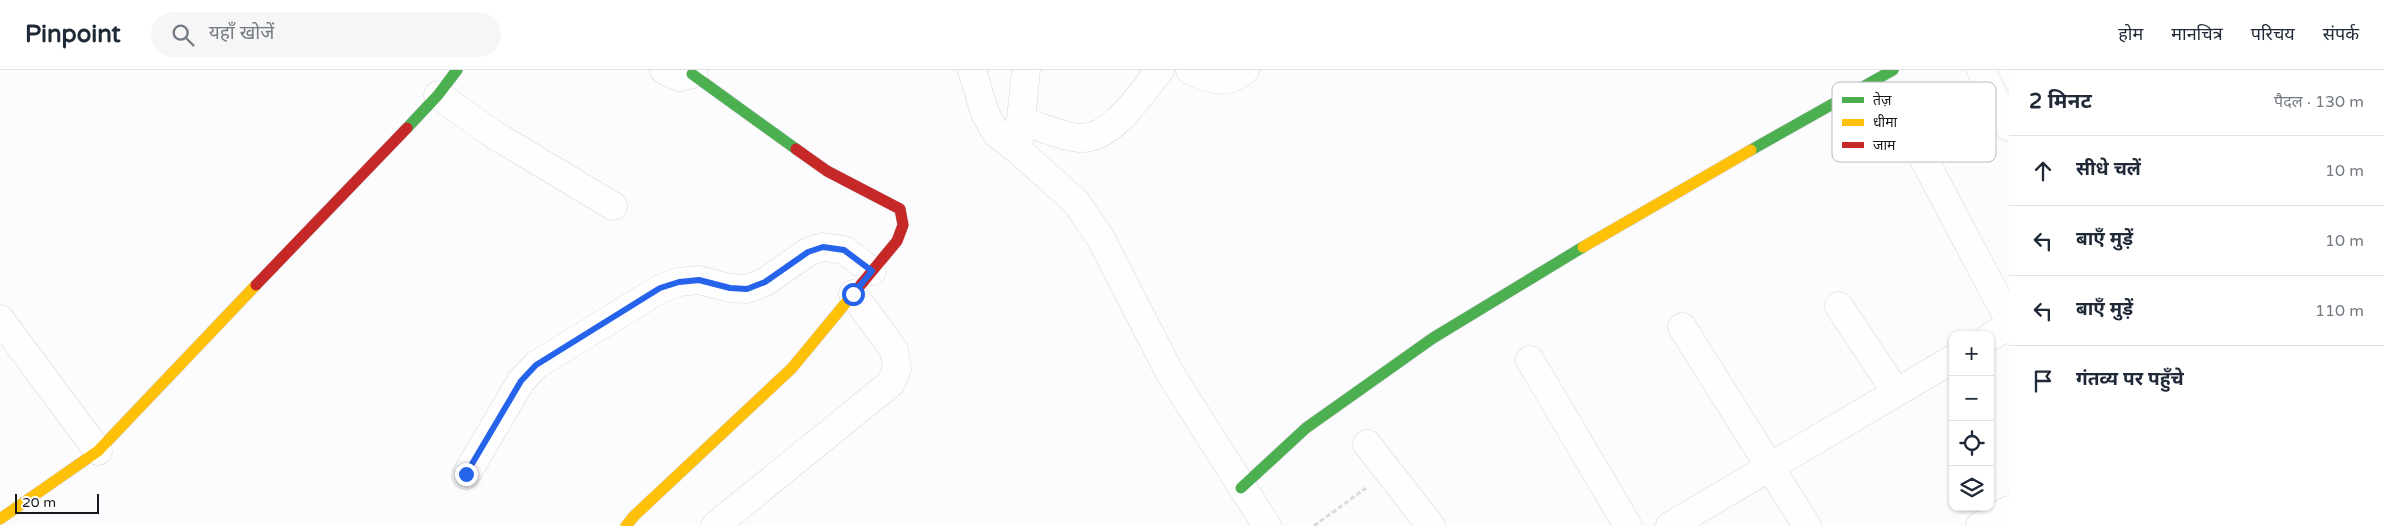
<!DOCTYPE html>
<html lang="hi">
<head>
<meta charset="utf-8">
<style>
  :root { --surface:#fff; --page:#f6f6f7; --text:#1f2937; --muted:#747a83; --line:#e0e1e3 }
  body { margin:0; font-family:"Varela Round","Noto Sans Devanagari",sans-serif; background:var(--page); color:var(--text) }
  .controls { position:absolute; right:15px; bottom:15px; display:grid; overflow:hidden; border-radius:10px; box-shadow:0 1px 4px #0004 }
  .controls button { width:45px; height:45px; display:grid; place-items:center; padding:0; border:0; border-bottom:1px solid var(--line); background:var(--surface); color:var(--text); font:25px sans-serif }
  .scale { position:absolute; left:15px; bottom:12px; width:84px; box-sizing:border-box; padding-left:5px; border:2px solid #19171e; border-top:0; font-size:14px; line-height:18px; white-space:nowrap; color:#19171e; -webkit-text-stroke:4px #fff; paint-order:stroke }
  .stop { position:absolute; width:15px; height:15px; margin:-11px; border:4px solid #2563eb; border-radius:50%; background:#fff }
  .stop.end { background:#2563eb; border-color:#fff; box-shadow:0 1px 5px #0008 }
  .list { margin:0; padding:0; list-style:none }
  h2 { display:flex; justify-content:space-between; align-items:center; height:65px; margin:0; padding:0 20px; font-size:21px }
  h2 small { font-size:16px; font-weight:400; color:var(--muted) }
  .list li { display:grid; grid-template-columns:32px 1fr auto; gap:15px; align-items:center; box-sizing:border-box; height:70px; padding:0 20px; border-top:1px solid var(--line) }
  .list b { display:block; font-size:19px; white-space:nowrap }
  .list em { font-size:16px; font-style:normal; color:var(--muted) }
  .icon { flex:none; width:28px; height:28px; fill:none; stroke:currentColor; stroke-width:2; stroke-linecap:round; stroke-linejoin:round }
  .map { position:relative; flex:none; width:2009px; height:456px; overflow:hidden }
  header { display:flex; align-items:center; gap:30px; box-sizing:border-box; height:70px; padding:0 25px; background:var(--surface); border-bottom:1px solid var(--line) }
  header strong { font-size:24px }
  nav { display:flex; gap:28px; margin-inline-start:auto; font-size:18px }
  .search { width:350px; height:45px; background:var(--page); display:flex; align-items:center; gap:12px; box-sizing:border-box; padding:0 18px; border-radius:28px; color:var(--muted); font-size:19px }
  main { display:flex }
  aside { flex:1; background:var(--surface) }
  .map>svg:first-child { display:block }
</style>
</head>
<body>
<header>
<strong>Pinpoint</strong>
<div class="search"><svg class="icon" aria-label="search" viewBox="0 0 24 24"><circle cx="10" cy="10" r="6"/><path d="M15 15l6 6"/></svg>यहाँ खोजें</div>
<nav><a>होम</a><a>मानचित्र</a><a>परिचय</a><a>संपर्क</a></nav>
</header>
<main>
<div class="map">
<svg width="2009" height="456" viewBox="0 0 2009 456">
  <rect width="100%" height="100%" fill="#fcfbfe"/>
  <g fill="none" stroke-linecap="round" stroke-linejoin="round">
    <defs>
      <g id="street">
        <path d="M664,0L679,7L692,4L694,0"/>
        <path d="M972,0L985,43L996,63L1018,80"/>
        <path d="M1026,0L1018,80L1076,132L1100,167L1171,305L1267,456"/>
        <path d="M1190,0C1211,10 1225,16 1245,0"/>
        <path d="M1981,0L2009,57"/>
        <path d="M438,25L493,64L613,136"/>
        <path d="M1020,51C1035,55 1066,68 1080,68C1113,69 1140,24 1160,0"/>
        <path d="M1918,78L2009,250"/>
        <path d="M1839,236L1896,322"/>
        <path d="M0,249L98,381"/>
        <path d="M1682,257L1807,456"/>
        <path d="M1990,267L2009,256"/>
        <path d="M1530,290L1628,456"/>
        <path d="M1367,374L1431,456"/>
        <path d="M466,405L521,311L536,295L660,219L679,212L699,210L730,218L747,219L765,212L808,182L823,177L844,180L872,201"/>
        <path d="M715,456L891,313L897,299L894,280L853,224"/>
        <path d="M1670,456L1953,289"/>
        <path d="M1980,456L2009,440"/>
      </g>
      <g id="fast">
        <path d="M692,4L796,79"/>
        <path d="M407,58L438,25L457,0"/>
        <path d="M1751,80L1893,0"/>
        <path d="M1241,418L1306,358L1433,268L1583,177"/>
      </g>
      <g id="slow">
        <path d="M1583,177L1751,80"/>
        <path d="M0,449L98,381L256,215"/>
        <path d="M626,456L634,446L792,298L849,229"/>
      </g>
      <g id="jam">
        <path d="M796,79L827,101L900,139L903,155L897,171L849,229"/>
        <path d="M256,215L407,58"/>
      </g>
    </defs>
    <!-- street casing -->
    <use href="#street" stroke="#d6d5da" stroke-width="29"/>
    <!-- fast casing -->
    <use href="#fast" stroke="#d6d5da" stroke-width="12"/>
    <!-- slow casing -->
    <use href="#slow" stroke="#d6d5da" stroke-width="12"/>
    <!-- jam casing -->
    <use href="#jam" stroke="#d6d5da" stroke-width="12"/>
    <!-- path -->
    <path stroke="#dbdbdc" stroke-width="3" stroke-dasharray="5 2.5" stroke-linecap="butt" d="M1314,456L1366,418"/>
    <!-- street -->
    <use href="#street" stroke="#fffeff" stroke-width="28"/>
    <!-- fast -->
    <use href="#fast" stroke="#4caf50" stroke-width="11"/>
    <!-- slow -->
    <use href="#slow" stroke="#ffc107" stroke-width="11"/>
    <!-- jam -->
    <use href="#jam" stroke="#c62828" stroke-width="11"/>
  </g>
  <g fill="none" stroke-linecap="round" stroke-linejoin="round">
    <!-- route -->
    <path stroke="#2563eb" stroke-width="6" d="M466,404L521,311L536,295L660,218L679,212L699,210L730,218L747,219L765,212L808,182L823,177L844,180L872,201L853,224"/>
  </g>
  <!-- legend -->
  <rect x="1832" y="12" width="164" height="80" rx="8" fill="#fff" stroke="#bab9bc" stroke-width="1"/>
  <rect x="1842" y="27" width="22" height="6" fill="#4caf50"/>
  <rect x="1842" y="49" width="22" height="7" fill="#ffc107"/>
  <rect x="1842" y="72" width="22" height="6" fill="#c62828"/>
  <g font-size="14" fill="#19171e">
    <text x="1873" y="35">तेज़</text>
    <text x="1873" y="57">धीमा</text>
    <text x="1873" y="80">जाम</text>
  </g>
</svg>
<div class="controls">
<button>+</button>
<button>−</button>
<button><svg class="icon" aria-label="locate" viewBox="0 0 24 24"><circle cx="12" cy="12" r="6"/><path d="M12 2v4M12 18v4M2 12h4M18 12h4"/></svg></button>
<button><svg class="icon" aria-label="layers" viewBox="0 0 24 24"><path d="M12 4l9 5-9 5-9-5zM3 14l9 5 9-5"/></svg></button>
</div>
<div class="scale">20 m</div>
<div class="stop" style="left:853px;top:224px"></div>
<div class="stop end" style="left:466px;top:404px"></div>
</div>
<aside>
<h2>2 मिनट<small>पैदल · 130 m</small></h2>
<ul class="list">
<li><svg class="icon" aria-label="ahead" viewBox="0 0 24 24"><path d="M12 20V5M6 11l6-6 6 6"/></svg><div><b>सीधे चलें</b></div><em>10 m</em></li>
<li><svg class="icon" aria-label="left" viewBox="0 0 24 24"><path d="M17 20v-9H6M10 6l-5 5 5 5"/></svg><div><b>बाएँ मुड़ें</b></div><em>10 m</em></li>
<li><svg class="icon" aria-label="left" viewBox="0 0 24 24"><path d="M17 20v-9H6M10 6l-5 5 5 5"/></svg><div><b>बाएँ मुड़ें</b></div><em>110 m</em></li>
<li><svg class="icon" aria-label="arrive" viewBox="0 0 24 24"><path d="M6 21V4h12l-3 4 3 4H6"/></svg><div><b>गंतव्य पर पहुँचे</b></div></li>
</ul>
</aside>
</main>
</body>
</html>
